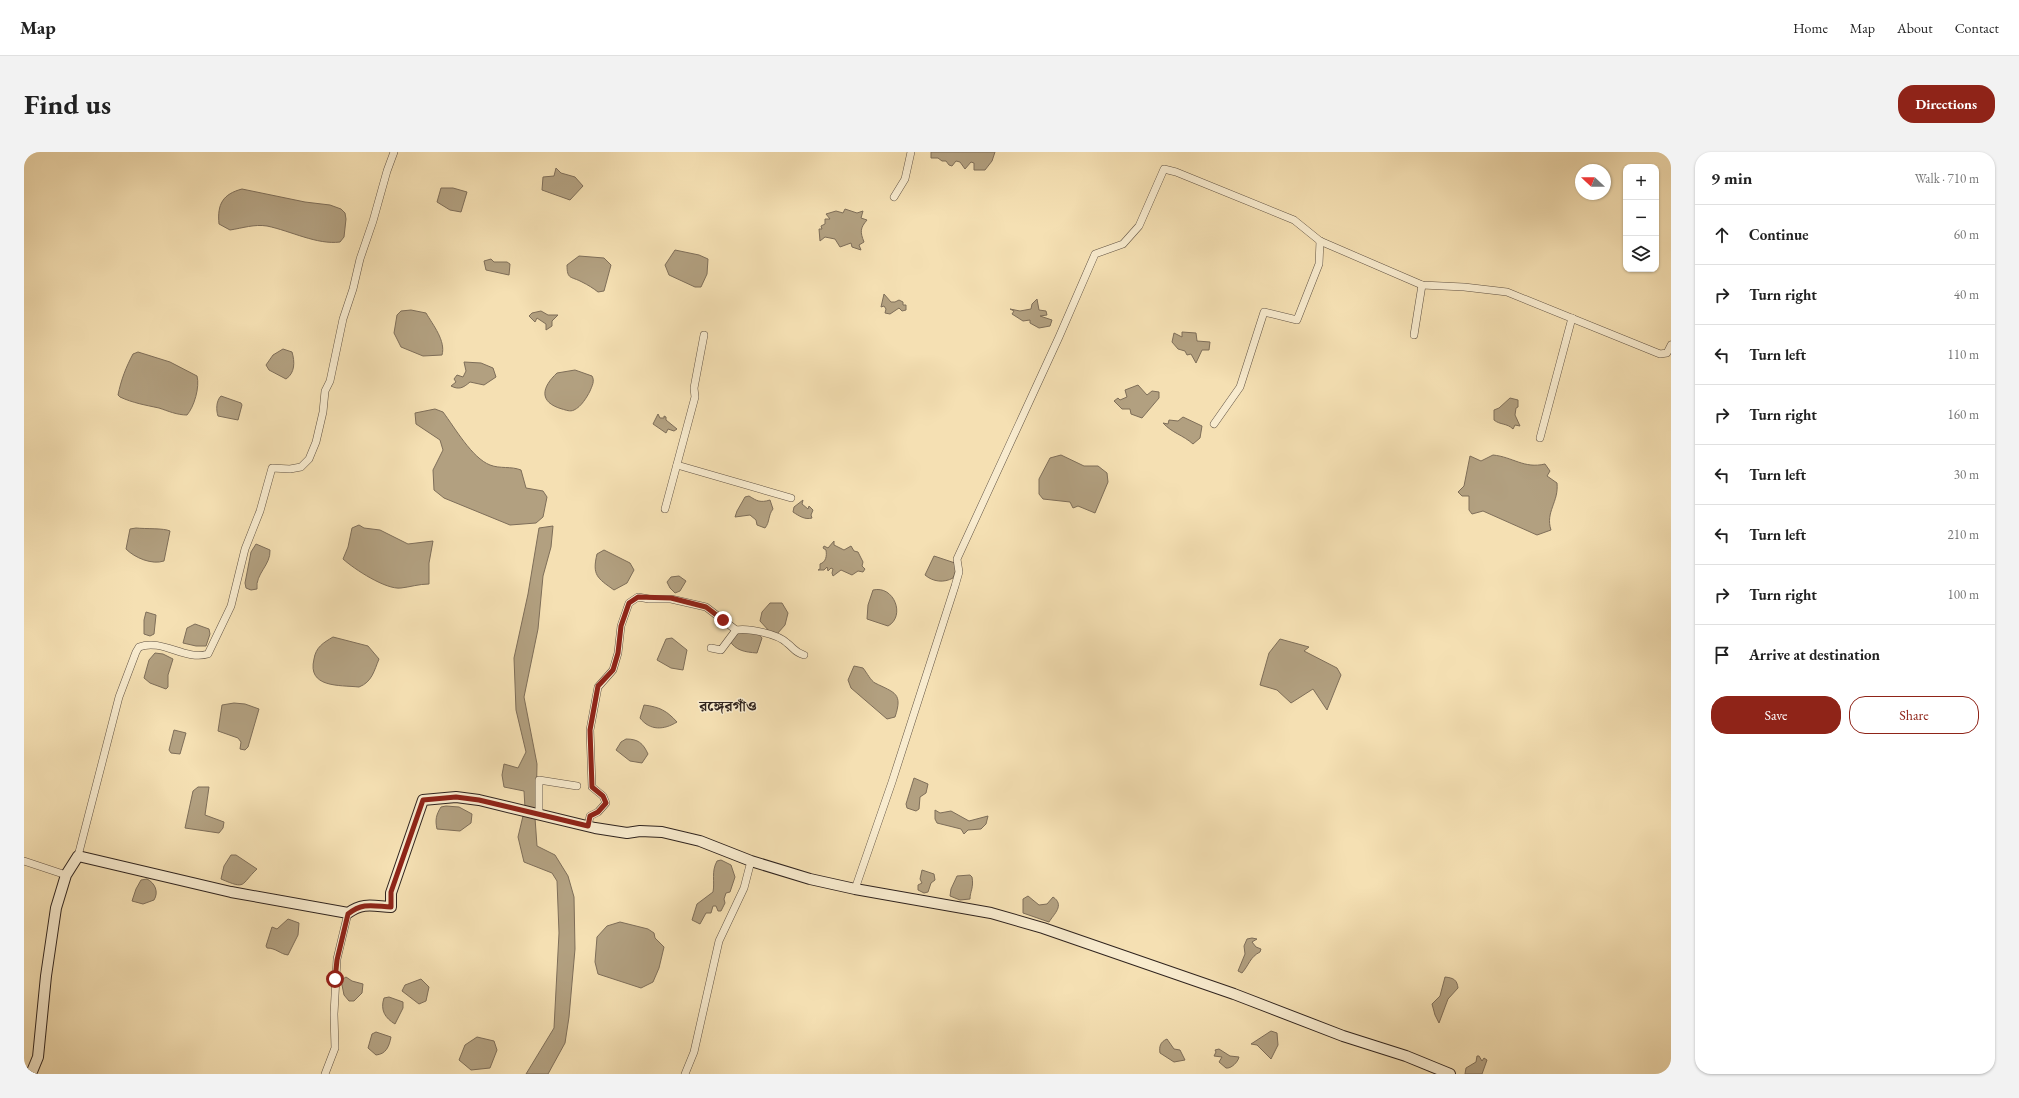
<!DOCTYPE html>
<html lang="en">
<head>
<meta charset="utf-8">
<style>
  :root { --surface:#fff; --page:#f2f2f2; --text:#222; --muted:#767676; --line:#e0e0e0; --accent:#8f2418 }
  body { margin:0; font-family:"EB Garamond","Noto Serif Bengali",serif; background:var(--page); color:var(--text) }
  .controls { position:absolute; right:12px; top:12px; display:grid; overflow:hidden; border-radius:8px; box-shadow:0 1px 3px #0004 }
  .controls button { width:36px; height:36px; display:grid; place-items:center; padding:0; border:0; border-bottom:1px solid var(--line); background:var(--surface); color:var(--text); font:20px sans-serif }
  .compass { position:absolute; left:1551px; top:12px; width:36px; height:36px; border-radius:50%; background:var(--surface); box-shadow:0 1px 3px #0004; rotate:292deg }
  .stop { position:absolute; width:12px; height:12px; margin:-9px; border:3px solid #8f2418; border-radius:50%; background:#fff }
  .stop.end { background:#8f2418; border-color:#fff; box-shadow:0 1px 4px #0008 }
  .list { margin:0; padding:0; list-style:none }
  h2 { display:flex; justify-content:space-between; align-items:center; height:52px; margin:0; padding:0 16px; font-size:17px }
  h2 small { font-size:13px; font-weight:400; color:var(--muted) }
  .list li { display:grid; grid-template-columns:26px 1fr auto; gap:12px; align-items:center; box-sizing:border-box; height:60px; padding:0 16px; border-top:1px solid var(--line) }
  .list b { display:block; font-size:15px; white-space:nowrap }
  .list em { font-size:13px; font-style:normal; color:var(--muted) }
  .actions { display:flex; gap:8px; padding:12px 16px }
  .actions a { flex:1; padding:9px 0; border:1px solid var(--accent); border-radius:16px; text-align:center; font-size:14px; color:var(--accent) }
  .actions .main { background:var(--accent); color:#fff }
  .icon { flex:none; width:22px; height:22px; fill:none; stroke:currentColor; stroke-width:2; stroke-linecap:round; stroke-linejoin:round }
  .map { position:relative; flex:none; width:1647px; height:922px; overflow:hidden; border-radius:16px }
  header { display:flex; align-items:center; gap:24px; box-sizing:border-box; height:56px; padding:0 20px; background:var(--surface); border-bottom:1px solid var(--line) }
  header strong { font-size:19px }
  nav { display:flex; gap:22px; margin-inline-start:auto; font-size:14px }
  .intro { display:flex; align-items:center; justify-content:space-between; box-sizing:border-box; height:96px; padding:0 24px }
  h1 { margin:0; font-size:28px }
  .button { padding:10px 18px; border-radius:16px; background:var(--accent); color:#fff; font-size:14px; font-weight:700 }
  main { display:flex; gap:24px; padding:0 24px }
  aside { flex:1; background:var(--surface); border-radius:16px; box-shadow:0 1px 3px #0004 }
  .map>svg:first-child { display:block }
</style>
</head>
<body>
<header>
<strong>Map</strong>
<nav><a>Home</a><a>Map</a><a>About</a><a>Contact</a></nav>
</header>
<div class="intro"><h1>Find us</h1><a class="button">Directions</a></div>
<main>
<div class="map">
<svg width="1647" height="922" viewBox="0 0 1647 922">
  <rect width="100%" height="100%" fill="#f5e0b3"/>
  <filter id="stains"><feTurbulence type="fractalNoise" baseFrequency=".005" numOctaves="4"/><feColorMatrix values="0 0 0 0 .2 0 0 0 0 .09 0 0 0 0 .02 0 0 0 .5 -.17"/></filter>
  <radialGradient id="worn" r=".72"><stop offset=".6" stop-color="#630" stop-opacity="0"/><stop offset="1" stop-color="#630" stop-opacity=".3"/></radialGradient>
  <!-- water -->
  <g fill="#b2a080" stroke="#7e6e59">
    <path d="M907,0H971L968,9L961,18H950V11L947,10L941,17L936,10L932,9L928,14L925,13L922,9H918L914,6H907Z"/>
    <path d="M532,16L537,21L551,25L559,34L546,48L518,38L519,25L530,24Z"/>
    <path d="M417,36H429L443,40L437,60L426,58L413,50Z"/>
    <path d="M218,37L281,50L306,53L317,57L321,61L322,67L320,85L316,90C293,93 267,79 243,74C230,72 219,76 206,78L195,72C193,52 199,42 218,37Z"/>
    <path d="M821,57L833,61L839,59L837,66L843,68C836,76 836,80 840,90L835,93L837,98L828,95L827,91L816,95L811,87L801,85L796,89L795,77H798L797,74L801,72V67H806L802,62L812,59L819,61Z"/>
    <path d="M651,98L675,103L684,107L683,122L677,135H671L645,123L641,113Z"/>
    <path d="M555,104L580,106L587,113L580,139L574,140C569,136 564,133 558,130C547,124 543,128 543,113Z"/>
    <path d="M467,107L470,110H483L486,112L485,123L462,118L460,109Z"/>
    <path d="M860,142L867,150H871L875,148L879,150V153H882V158L878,159L875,156L866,162L861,161L862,157L860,154L857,155Z"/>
    <path d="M1013,147L1015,158L1022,159L1023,163L1016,164L1028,168L1026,174L1015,176L1006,171V168L999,169L988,162L990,159L986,157L996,159L1007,157L1008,152Z"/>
    <path d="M387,158L402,161C409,173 422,189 418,203L399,204L377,195L370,181L373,163L377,159Z"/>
    <path d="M517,159L524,163H534L528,169V174L522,178V172L513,166L511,170L505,164L508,161Z"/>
    <path d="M1158,180L1172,181L1173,189L1186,190L1185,198H1178L1172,211L1167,202L1163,203L1161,199L1154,197L1148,190L1150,181L1158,185Z"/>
    <path d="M259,197L268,200C271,210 271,221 262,227L245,218L242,213L249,203Z"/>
    <path d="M114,200L146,210L173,224C176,235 170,255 163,263C153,263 144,259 135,256C121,253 109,251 96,245L94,243C97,228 102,215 109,202Z"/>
    <path d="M440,210L457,211L469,216L472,225L460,233L446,230C439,236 435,238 427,234L432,230L430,227L433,223L439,225L442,219Z"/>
    <path d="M551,218L568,224C571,229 568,234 566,239C563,245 557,255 550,258C546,260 542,258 538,257C514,250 518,235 533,221Z"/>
    <path d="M1114,233L1123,243L1128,239L1135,240V246L1118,266L1107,262L1106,257H1098L1090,249L1094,246L1096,248L1103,245L1101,238Z"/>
    <path d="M197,244L217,251L218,253L214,268L194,264C192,258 192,249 197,244Z"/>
    <path d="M1486,246L1494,248V255L1492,256L1491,263L1496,274L1491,273L1489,277C1483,271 1476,273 1470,268V258L1475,256Z"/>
    <path d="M411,257L419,260C431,276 448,306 466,313C476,317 487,314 497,318L502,336L519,339L523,345L519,365L512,371L486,373L420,346L410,338L409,318L419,298L416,288L392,272L391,261Z"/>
    <path d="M634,262L636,266H640V264L642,265V268L653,277L650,279L644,277L642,281L629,272Z"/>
    <path d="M1159,265L1178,274L1176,286L1169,292C1159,283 1148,281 1139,271L1144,272L1145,268L1154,269Z"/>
    <path d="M1037,303L1060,314H1074L1083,321L1084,330L1071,361L1054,354L1049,356L1046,350L1019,347L1015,342V327L1026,306Z"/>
    <path d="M1469,303C1489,305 1500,317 1521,312L1526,319L1523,324L1533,331C1535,350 1521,360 1527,378L1513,383L1459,359L1448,362L1445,358V344H1438L1434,340L1440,334L1446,304L1457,309Z"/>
    <path d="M725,344C733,349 736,351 746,348L749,357C744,363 746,370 741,376L733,373L732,368L726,363L711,365L713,359L721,345Z"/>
    <path d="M779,348L778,352L784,357L785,354L789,358L787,363L788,366C781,368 775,364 769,360L770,355Z"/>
    <path d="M335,373L340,376L356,378L384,392L409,389L405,411V432C395,432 386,435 377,436C362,438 330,417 319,407L324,395L328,376Z"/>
    <path d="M529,374L527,395L519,424L514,477L500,545L513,612L512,658L501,656L500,639L480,635L478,623L480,612L494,616L502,600L492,558L490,506L504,442L515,376Z"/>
    <path d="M112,376C121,377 140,376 146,379L140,409C128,413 111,406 102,397L106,377Z"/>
    <path d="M810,389V393L820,398L827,394L830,399L834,400L839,410L838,414L841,417L839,420L834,419L828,423L817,418L809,424L808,421L809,417L807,416L804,419L803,415L800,418H794L796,417V412C802,410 803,404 802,398L799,396L800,394L804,396Z"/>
    <path d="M232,392L246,398C247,413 231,422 233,437L227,438L222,436L221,431L227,400Z"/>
    <path d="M580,398L606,411L610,418L603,431L590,438C573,426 568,423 573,402Z"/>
    <path d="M910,404L934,412L929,426C920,431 909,430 901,423Z"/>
    <path d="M655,424L662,429L656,439L651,441L646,436L643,430L647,425Z"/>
    <path d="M849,438C870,433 882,464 864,474L843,467L844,453Z"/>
    <path d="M746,451H758L764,461L761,473L753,482L746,480L736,469L738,460Z"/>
    <path d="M122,460L132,463L130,482L126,484L120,482V468Z"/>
    <path d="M171,472L185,477L186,482L182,494H172L159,491L163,476Z"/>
    <path d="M712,478H731L738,486L733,501C721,500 712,499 705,488Z"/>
    <path d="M309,485L344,494L355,507C350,519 348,530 335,535C315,533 283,536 290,507C292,495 299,491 309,485Z"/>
    <path d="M648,486L663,498L659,518L647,516L633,508L642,487Z"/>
    <path d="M1256,487L1285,495L1280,499L1313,516L1317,523L1303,558L1289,537L1267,551L1253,538L1236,533L1245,501Z"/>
    <path d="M131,501L139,502L149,507L144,523V535L142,537L126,531L120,526L125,508Z"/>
    <path d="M830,514L839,516C843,521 847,529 851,531C871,541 879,541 871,565L863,567L827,536L824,528Z"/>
    <path d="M210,551L221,552L235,557L224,595L221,598L216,597L217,590L214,586L194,579L198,553Z"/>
    <path d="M620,553C636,555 643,559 653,570C640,578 626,579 616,566Z"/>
    <path d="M150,578L162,581L156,602L147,601L145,598Z"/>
    <path d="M602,587C614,587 619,591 624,602L618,611L606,609L592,598L597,590Z"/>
    <path d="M890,626L904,632L902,641L896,645L895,657L892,659L883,656L882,652Z"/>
    <path d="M174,635H185L181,663L200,670L199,676L195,681L161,676L169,639Z"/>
    <path d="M422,654L435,655L448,662L447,671L436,679L413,677C411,668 412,663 417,655Z"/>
    <path d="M911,658L916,661L927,659L945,669L964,664L962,672L957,677L944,678L940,682L937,677L913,671L911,667Z"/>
    <path d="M499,664L511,666L513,694L531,703L544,724L550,745L551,797L545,865L541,891L524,922H502L530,876L535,781L533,729L528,721L500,710L494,685Z"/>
    <path d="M207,703H212L233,717C216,733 223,738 197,727L200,714Z"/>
    <path d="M697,708L707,713L711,725L706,740L702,741L700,747L701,751L697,759H694L692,754H689L687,761H682L676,772L668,768L673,752L689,740C691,729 687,720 693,709Z"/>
    <path d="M898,718L910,722L911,728L907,731L904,740L900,741L894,738V733L898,731L896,727Z"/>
    <path d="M946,723L948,725C950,736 946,739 946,747L936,748L926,744L927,737L933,724Z"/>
    <path d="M123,727C131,731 135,740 130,748L119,752L108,749L112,737L117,728Z"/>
    <path d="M1004,744L1015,753L1023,752L1029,745C1041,753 1030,762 1025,770L999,761V747Z"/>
    <path d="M264,767L275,771L274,783L264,803C256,802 252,796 243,796L242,794L248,775L253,777Z"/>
    <path d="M596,770L624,777L630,781L631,786L640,795L635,816L629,830L617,836L574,822L571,810L573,785L583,774Z"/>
    <path d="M1228,786L1233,787L1228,790L1232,795L1237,797L1236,800C1226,805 1225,813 1218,821L1214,819L1221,802L1220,794L1223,787Z"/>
    <path d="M322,825L328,829L339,832L338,841L330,849H325L320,843L317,828Z"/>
    <path d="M1421,825C1430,826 1433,828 1434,836L1424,847L1415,871L1411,863L1408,852L1416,844Z"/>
    <path d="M397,827L405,835L402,849L395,852L378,839L381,833Z"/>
    <path d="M365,845L379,850V856L371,872C361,866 356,858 360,846Z"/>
    <path d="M1247,879L1253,881L1254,893L1247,907L1233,893L1227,892Z"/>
    <path d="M352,880L367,885C365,895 362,902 352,903L344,896L348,882Z"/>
    <path d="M453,885L470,889L473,898L466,916L447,918L435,908L441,893Z"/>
    <path d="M1143,887L1150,897L1156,898L1161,908L1150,910L1136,901C1135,895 1136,890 1143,887Z"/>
    <path d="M1195,897L1206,904L1215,905C1214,910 1207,917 1202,916L1195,910L1198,905L1190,904L1192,900L1191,898Z"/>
    <path d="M1453,904H1455L1458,909L1460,906L1463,908L1458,922H1441L1442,916L1452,910Z"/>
  </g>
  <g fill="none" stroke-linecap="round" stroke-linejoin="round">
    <defs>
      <g id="street">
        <path d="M870,45L881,27L887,0"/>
        <path d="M1390,183L1398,133"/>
        <path d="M1190,272L1216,235L1240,160L1273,168L1295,112L1296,89"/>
        <path d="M1516,286L1548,166"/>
        <path d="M653,313L767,346"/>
        <path d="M641,357L671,245L670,236L680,183"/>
        <path d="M687,496L697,498L712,478C725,476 754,482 763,491C771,497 770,500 780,503"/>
        <path d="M515,662V628L553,634"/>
        <path d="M564,674L566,664L574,660L582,651L579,644L568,635L566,578L574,535L589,518L594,501L597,474L605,451L614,445L625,447H647L682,455L712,478"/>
        <path d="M54,704L95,545L112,500L115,495C138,486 161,509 184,502L207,454L221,397L236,359L248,316L266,317L277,315L285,307L292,290L299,260L301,239L306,229L319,167L329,137L336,107L349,69L363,19L370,0"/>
        <path d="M0,709L42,723"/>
        <path d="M831,737L868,630L931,434L935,420L933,407L1035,185L1071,102L1099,92L1115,74L1140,17L1152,20L1270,68L1296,89L1398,133L1440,135L1483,140L1636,202L1643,201L1647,193"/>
        <path d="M301,922L311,896L310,862L313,807L324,761"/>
        <path d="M661,922L670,900L695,789L720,736L727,709"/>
      </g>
      <path id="secondary" d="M7,922L14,905L22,824L32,756L42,723L54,704L207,740L324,761C339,750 349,754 367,755V741L399,648L432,645L455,648L571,676L603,681L616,679L638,680L676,689L727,709L786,727L831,737L967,761L1019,776L1210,842L1319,884L1382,904L1426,922"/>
    </defs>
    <!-- street casing -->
    <use href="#street" stroke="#605243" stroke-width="8"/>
    <!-- secondary casing -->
    <use href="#secondary" stroke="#2f231e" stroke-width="12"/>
    <!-- street -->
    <use href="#street" stroke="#f8ebce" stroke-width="7"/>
    <!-- secondary -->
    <use href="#secondary" stroke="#f8ebce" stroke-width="10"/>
  </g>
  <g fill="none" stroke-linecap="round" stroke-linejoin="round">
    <!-- route -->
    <path stroke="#8f2418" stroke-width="5" d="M311,827L313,808L324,762C339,750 349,754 367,755V740L399,648L432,645L455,648L564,674L566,664L574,660L582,651L579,644L568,635L566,578L574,534L589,518L594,501L597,474L605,451L614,445L647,446L682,455L699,468"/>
  </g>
  <g text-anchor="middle" stroke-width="3" stroke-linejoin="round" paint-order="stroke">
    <!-- quarter labels -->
    <g font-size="15" font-weight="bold" fill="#2f231e" stroke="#f8ebce">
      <text x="704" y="559">রঙ্গেরগাঁও</text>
    </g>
  </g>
  <rect width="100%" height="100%" filter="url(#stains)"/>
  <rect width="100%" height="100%" fill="url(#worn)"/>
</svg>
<div class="controls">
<button>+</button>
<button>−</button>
<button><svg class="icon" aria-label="layers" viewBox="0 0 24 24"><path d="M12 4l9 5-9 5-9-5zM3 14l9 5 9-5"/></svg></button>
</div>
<svg class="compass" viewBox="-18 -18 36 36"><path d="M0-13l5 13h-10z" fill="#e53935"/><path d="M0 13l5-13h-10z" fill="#767676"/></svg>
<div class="stop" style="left:311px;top:827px"></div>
<div class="stop end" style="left:699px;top:468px"></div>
</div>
<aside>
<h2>9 min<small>Walk · 710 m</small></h2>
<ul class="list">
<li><svg class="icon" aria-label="ahead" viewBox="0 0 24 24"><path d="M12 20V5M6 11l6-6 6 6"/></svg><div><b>Continue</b></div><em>60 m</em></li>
<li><svg class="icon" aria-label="right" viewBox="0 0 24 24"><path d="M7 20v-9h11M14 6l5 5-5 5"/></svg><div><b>Turn right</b></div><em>40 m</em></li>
<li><svg class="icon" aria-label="left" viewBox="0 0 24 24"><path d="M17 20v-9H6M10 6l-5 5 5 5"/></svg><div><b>Turn left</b></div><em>110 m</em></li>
<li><svg class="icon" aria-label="right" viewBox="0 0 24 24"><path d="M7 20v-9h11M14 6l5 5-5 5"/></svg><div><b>Turn right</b></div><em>160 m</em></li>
<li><svg class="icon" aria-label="left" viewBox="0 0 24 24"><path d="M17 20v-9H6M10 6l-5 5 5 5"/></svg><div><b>Turn left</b></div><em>30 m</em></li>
<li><svg class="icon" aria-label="left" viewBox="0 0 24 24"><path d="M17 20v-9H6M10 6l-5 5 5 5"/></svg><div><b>Turn left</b></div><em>210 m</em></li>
<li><svg class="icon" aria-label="right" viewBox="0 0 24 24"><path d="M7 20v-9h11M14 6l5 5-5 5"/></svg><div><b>Turn right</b></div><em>100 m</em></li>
<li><svg class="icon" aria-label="arrive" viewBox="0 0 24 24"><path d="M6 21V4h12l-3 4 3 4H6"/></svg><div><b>Arrive at destination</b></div></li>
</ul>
<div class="actions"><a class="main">Save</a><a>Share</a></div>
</aside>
</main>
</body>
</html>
